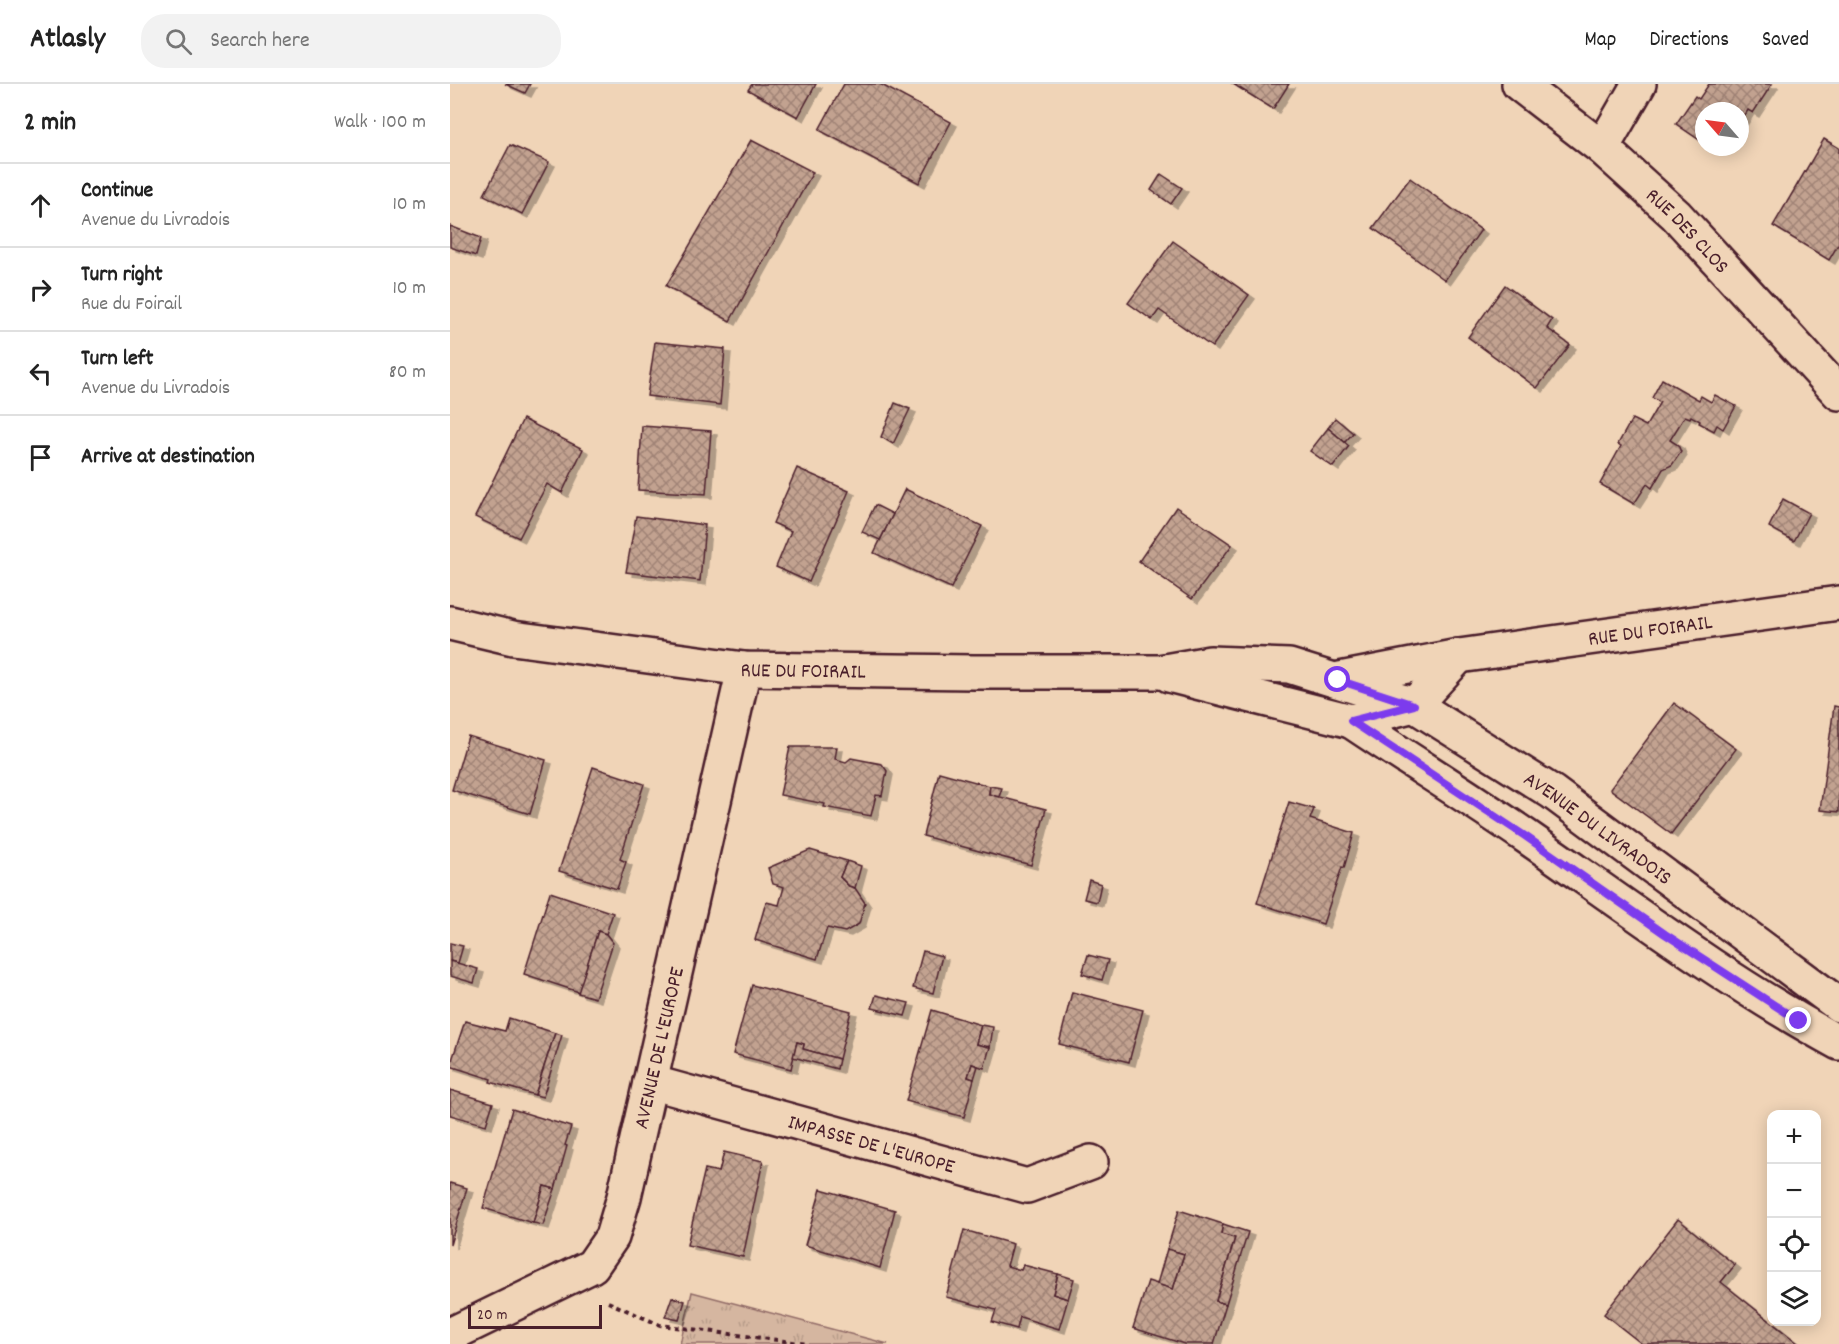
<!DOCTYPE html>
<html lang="en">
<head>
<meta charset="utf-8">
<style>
  :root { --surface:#fff; --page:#f2f2f2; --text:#222; --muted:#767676; --line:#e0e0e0 }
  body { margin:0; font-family:Dekko,sans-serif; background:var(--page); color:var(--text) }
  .controls { position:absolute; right:18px; bottom:18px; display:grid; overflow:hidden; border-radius:12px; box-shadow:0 3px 15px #0003 }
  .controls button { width:54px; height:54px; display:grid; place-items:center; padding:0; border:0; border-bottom:2px solid var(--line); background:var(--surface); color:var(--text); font:30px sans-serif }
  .compass { position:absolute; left:1245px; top:18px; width:54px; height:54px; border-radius:50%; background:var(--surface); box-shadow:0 3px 15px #0003; rotate:298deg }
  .scale { position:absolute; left:18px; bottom:15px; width:134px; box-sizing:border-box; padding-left:6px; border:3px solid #4a1f2b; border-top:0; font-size:16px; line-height:21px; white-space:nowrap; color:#4a1f2b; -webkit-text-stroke:4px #f0d4b7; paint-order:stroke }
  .stop { position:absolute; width:18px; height:18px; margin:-14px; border:4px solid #7c3aed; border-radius:50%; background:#fff }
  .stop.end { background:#7c3aed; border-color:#fff; box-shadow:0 2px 6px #0008 }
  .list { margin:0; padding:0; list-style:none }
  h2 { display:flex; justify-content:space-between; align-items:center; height:78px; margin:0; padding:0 24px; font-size:26px }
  h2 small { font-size:20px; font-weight:400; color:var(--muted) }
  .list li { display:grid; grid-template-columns:39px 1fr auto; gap:18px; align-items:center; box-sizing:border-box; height:84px; padding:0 24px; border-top:2px solid var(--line) }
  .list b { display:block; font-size:22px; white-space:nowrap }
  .list p { margin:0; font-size:20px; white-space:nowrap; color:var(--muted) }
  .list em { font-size:20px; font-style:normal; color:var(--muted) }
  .icon { flex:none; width:33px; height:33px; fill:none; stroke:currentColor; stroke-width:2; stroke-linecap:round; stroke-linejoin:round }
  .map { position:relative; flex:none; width:1389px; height:1260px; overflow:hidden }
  header { display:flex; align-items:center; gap:36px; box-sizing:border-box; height:84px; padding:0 30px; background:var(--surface); border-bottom:2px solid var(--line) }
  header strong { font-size:28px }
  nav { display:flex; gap:33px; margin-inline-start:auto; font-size:21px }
  .search { width:420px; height:54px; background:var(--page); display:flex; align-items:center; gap:15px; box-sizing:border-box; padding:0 21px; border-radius:24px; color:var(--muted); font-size:22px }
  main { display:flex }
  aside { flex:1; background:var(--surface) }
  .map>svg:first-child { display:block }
</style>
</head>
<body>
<header>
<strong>Atlasly</strong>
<div class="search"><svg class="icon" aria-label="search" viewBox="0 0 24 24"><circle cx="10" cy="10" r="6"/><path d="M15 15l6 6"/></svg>Search here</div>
<nav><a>Map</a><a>Directions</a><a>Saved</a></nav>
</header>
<main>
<aside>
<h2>2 min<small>Walk · 100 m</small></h2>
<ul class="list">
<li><svg class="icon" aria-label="ahead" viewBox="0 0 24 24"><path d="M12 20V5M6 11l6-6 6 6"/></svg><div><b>Continue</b><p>Avenue du Livradois</p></div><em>10 m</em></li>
<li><svg class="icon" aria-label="right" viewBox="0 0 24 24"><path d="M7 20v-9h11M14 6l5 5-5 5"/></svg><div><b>Turn right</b><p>Rue du Foirail</p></div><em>10 m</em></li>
<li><svg class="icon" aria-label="left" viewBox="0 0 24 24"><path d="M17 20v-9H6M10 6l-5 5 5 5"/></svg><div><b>Turn left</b><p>Avenue du Livradois</p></div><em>80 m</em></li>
<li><svg class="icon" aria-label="arrive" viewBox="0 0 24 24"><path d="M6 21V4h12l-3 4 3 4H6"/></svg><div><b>Arrive at destination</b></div></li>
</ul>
</aside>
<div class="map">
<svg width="1389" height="1260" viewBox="0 0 1389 1260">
  <defs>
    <pattern id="park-tufts" width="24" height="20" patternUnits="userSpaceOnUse" patternTransform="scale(1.5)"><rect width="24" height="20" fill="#d5b6a0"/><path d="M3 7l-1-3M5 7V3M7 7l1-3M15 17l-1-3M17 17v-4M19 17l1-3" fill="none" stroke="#b89c8a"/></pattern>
    <pattern id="building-cross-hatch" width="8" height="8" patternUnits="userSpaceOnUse" patternTransform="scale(1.5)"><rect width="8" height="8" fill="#c2a290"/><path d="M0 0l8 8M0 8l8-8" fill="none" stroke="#a08376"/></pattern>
    <filter id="shadow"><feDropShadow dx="6" dy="4" stdDeviation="0" flood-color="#0004"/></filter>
  </defs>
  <rect width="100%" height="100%" fill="#f0d4b7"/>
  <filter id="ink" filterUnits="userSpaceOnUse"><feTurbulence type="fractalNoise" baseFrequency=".0167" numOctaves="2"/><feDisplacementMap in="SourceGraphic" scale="12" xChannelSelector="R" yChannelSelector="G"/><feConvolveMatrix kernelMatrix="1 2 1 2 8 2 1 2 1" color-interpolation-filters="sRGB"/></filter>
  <g filter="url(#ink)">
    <!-- park -->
    <path fill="url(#park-tufts)" stroke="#906a66" stroke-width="1.5" d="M242,1208L438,1260H230Z"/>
    <!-- building -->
    <g fill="url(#building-cross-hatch)" stroke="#4a1f2b" stroke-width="1.5" filter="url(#shadow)">
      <path d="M55,0H80L75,9Z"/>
      <path d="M302,0H366L348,33L298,6Z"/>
      <path d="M394,0H430L501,38L469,99L369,46Z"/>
      <path d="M783,0H839L823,25Z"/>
      <path d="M1259,0H1322L1303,29L1298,26L1290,39V27H1254V59L1226,40L1245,12L1249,15Z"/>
      <path d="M1374,55L1389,64V159L1379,176L1323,142Z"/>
      <path d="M301,56L363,88L280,237L216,202Z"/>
      <path d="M60,61L99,78L72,130L34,111Z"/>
      <path d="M711,90L732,104L721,120L701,106Z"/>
      <path d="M960,94L1031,146L995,196L923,144Z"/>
      <path d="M0,142L31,154L26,172L0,163Z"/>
      <path d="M723,157L799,211L762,263L709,226L702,236L678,219Z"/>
      <path d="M1055,201L1102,236L1097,244L1120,261L1087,304L1018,253Z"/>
      <path d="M205,258L275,265L270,321L197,312Z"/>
      <path d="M1212,295L1249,316L1251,312L1261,318L1265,311L1286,322L1273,345L1267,341L1264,347L1249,339L1250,337L1241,332L1240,334L1235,332L1220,356L1228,361L1231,368L1222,381L1213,385L1202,404L1197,400L1184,420L1150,400L1171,362L1168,360L1182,335L1196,342L1210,318L1202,314Z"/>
      <path d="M445,319L460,325L443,360L431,353Z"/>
      <path d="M885,334L903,349L895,358L878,344Z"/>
      <path d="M73,335L133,365L112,409L97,400L69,454L25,433Z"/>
      <path d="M192,342L261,347L256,410L188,406Z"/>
      <path d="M878,344L899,362L883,383L860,367Z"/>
      <path d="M347,384L399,407L359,498L326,483L341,447L323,439Z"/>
      <path d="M455,405L532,442L501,504L424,469Z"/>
      <path d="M1333,415L1359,429L1344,457L1319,443Z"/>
      <path d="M425,421L443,430L430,456L412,448Z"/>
      <path d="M726,423L782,461L742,515L689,477Z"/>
      <path d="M186,432L255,441L250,497L176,488Z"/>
      <path d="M1224,619L1286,665L1221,750L1160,705Z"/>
      <path d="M1384,622L1389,623V728L1370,726Z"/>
      <path d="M18,652L96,676L80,730L2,706Z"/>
      <path d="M340,663H387L385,675L396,678L401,674L432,680L437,687L432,712L426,711L421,732L374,723L375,720L330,711Z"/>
      <path d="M143,683L194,700L170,775L176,778L167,805L109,787Z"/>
      <path d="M489,688L540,702L539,710L596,725L581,781L473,752Z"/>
      <path d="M540,702L552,704L549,713L539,710Z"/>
      <path d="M839,718L864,725L860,735L904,749L894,784L892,783L873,840L807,819Z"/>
      <path d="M360,766L397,777L390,793L399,802L405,804L415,819L409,840L395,848L377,844L367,875L305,856L316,818L329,821L334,803L323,800L318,784Z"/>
      <path d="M397,777L411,782L405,804L399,802L390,793Z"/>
      <path d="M639,796L651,800L647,818L634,815Z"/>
      <path d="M100,808L163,829L156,850L148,847L129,908L74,890Z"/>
      <path d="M148,847L156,850L163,859L145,914L128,909Z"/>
      <path d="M0,859L13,862L8,879L0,877Z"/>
      <path d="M473,867L492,872L483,909L463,904Z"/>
      <path d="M638,871L658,876L652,896L632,890Z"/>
      <path d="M0,877L28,885L24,899L0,892Z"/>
      <path d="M302,901L401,927L389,975L353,965L354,960L347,958L341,985L283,970Z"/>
      <path d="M622,908L693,926L679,978L609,960Z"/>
      <path d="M426,911L459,919L455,932L422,924Z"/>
      <path d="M482,926L531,941L526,960L540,963L534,984L522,980L518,993L524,995L514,1033L456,1017Z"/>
      <path d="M59,934L105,949L85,1011L40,998L41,995L0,982L15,937L55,947Z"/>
      <path d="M531,941L543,943L540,963L526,960Z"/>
      <path d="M105,949L112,951L93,1013L85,1011Z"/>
      <path d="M347,958L354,960L353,965L389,975L387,985L343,973Z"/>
      <path d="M522,980L528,982L524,995L518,993Z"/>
      <path d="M0,1006L43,1019L36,1041L0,1031Z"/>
      <path d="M62,1025L121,1043L115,1061L117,1062L105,1105L94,1102L83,1139L33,1124Z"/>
      <path d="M274,1068L313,1077L293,1173L237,1161L255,1085L269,1088Z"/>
      <path d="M0,1099L17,1104L0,1161Z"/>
      <path d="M94,1102L105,1105L93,1141L83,1139Z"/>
      <path d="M371,1105L445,1126L430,1184L355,1161Z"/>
      <path d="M729,1126L773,1140L771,1150L785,1154L766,1217L776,1220L764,1260H734L683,1244L698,1197L723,1205L734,1170L717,1165Z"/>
      <path d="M1228,1135L1285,1181L1271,1198L1349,1260H1192L1154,1230Z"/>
      <path d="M773,1140L798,1148L776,1220L766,1217L785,1154L771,1150Z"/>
      <path d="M514,1146L563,1160L557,1182L571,1186L573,1181L608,1190L603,1210L618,1215L609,1245L570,1233L567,1245L542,1238L546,1226L496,1213Z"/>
      <path d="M717,1165L734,1170L723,1205L707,1200Z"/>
      <path d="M608,1190L624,1195L618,1215L603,1210Z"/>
      <path d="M222,1213L235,1217L229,1236L215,1233Z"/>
    </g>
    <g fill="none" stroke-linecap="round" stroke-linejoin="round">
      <defs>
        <g id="street">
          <path id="s1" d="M1069,0L1152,64L1226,131L1389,309"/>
          <path d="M1152,64L1189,0"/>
          <path id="s2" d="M0,539L63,554L294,585L524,588H709L760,579L839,582L964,621L1102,708L1389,921"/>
          <path d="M719,591L901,637L964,621L1009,572"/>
          <path id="s3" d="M890,595L1009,572L1389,519"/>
          <path d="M901,637C959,676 1019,713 1077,753C1179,824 1279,899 1389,959"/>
          <path id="s4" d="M200,998L577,1102L641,1078"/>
          <path id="s5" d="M0,1251L142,1182L162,1153L174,1113L294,585"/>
        </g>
      </defs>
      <!-- street casing -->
      <use href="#street" stroke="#4a1f2b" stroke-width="38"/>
      <!-- path -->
      <path stroke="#4a1f2b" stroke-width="4" stroke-dasharray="4.5 4.5" stroke-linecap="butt" d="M158,1218L210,1241L358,1260"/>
      <!-- street -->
      <use href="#street" stroke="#f0d4b7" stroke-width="33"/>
    </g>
  </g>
  <g fill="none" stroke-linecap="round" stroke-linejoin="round" filter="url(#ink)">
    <!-- route -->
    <path stroke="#7c3aed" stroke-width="8" d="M888,596L964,621L901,637L1075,752L1215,850L1349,937"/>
  </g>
  <g text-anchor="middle" stroke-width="4.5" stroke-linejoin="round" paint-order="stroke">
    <!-- street labels -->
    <g font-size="21" fill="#4a1f2b" stroke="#f0d4b7">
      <text dy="7" stroke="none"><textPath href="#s1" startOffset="224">RUE DES CLOS</textPath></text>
      <text dy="7" stroke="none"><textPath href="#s3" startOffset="314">RUE DU FOIRAIL</textPath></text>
      <text dy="7" stroke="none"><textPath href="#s2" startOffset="357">RUE DU FOIRAIL</textPath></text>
      <text dy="7" stroke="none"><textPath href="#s2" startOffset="1196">AVENUE DU LIVRADOIS</textPath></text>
      <text dy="7" stroke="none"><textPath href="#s5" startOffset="388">AVENUE DE L'EUROPE</textPath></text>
      <text dy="7" stroke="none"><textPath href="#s4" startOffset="230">IMPASSE DE L'EUROPE</textPath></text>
    </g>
  </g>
</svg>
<div class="controls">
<button>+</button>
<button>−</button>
<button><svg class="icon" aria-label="locate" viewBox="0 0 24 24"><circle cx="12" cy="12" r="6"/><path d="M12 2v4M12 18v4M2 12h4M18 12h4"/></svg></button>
<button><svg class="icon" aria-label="layers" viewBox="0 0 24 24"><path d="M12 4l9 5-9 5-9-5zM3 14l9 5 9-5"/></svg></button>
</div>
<svg class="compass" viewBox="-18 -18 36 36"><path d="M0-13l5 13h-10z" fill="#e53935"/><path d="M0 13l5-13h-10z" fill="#767676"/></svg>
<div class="scale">20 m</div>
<div class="stop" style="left:888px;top:596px"></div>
<div class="stop end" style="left:1349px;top:937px"></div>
</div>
</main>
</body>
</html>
